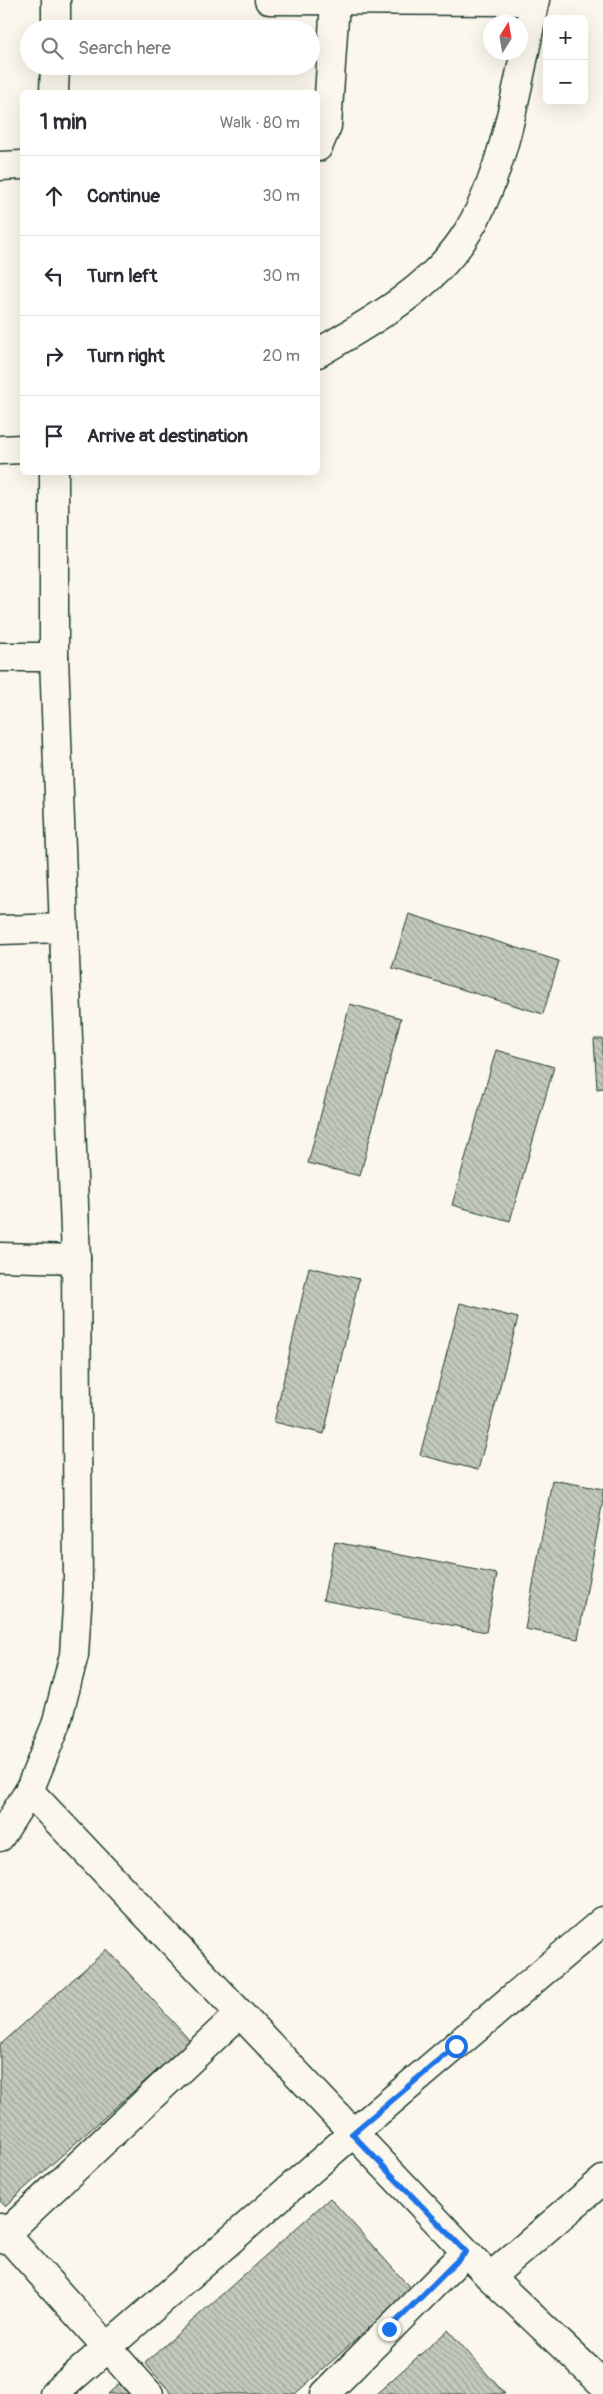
<!DOCTYPE html>
<html lang="en">
<head>
<meta charset="utf-8">
<style>
  :root { --surface:#fff; --page:#f7f7f7; --text:#2b2b33; --muted:#7c7c81; --line:#e1e1e2 }
  body { margin:0; font-family:Pangolin,sans-serif; background:var(--page); color:var(--text) }
  .controls { position:absolute; right:15px; top:15px; display:grid; overflow:hidden; border-radius:8px; box-shadow:0 5px 20px #0002 }
  .controls button { width:45px; height:45px; display:grid; place-items:center; padding:0; border:0; border-bottom:1px solid var(--line); background:var(--surface); color:var(--text); font:25px sans-serif }
  .compass { position:absolute; left:483px; top:15px; width:45px; height:45px; border-radius:50%; background:var(--surface); box-shadow:0 5px 20px #0002; rotate:11deg }
  .stop { position:absolute; width:15px; height:15px; margin:-11px; border:4px solid #1a73e8; border-radius:50%; background:#fff }
  .stop.end { background:#1a73e8; border-color:#fff; box-shadow:0 1px 5px #0008 }
  .list { margin:0; padding:0; list-style:none }
  h2 { display:flex; justify-content:space-between; align-items:center; height:65px; margin:0; padding:0 20px; font-size:21px }
  h2 small { font-size:16px; font-weight:400; color:var(--muted) }
  .list li { display:grid; grid-template-columns:32px 1fr auto; gap:15px; align-items:center; box-sizing:border-box; height:80px; padding:0 20px; border-top:1px solid var(--line) }
  .list b { display:block; font-size:19px; white-space:nowrap }
  .list em { font-size:16px; font-style:normal; color:var(--muted) }
  .icon { flex:none; width:28px; height:28px; fill:none; stroke:currentColor; stroke-width:2; stroke-linecap:round; stroke-linejoin:round }
  .map { position:relative; flex:none; width:603px; height:2394px; overflow:hidden }
  .search { position:absolute; background:var(--surface); box-shadow:0 5px 20px #0002; left:20px; top:20px; width:300px; height:55px; display:flex; align-items:center; gap:12px; box-sizing:border-box; padding:0 18px; border-radius:28px; color:var(--muted); font-size:19px }
  .panel { position:absolute; background:var(--surface); box-shadow:0 5px 20px #0002; left:20px; top:90px; width:300px; height:385px; border-radius:8px }
  .map>svg:first-child { display:block }
</style>
</head>
<body>
<div class="map">
<svg width="603" height="2394" viewBox="0 0 603 2394">
  <defs>
    <pattern id="building-back-hatch" width="6" height="6" patternUnits="userSpaceOnUse" patternTransform="scale(1.25)"><rect width="6" height="6" fill="#c4c9be"/><path d="M-1 5l2 2M0 0l6 6M5-1l2 2" fill="none" stroke="#9fa49b"/></pattern>
  </defs>
  <rect width="100%" height="100%" fill="#fbf7ec"/>
  <filter id="ink" filterUnits="userSpaceOnUse"><feTurbulence type="fractalNoise" baseFrequency=".02" numOctaves="2"/><feDisplacementMap in="SourceGraphic" scale="10" xChannelSelector="R" yChannelSelector="G"/><feConvolveMatrix kernelMatrix="1 2 1 2 8 2 1 2 1" color-interpolation-filters="sRGB"/></filter>
  <g filter="url(#ink)">
    <!-- building -->
    <g fill="url(#building-back-hatch)" stroke="#1f3d34">
      <path d="M409,914L559,961L543,1014L392,968Z"/>
      <path d="M350,1004L401,1018L360,1176L308,1163Z"/>
      <path d="M594,1039H603V1088L597,1089Z"/>
      <path d="M496,1050L554,1067L510,1221L452,1205Z"/>
      <path d="M309,1267L359,1279L324,1434L274,1422Z"/>
      <path d="M460,1303L518,1318L478,1470L420,1455Z"/>
      <path d="M552,1480L603,1489V1500L578,1639L525,1629Z"/>
      <path d="M335,1542L497,1574L486,1632L323,1600Z"/>
      <path d="M107,1949L190,2041L5,2206L0,2201V2045Z"/>
      <path d="M330,2198L412,2290L295,2394H172L145,2363Z"/>
      <path d="M448,2330L505,2394H376Z"/>
      <path d="M119,2384L129,2394H108Z"/>
    </g>
    <g fill="none" stroke-linecap="round" stroke-linejoin="round">
      <defs>
        <g id="minor">
          <path d="M269,0L534,1"/>
          <path d="M56,29V0"/>
          <path d="M54,92L55,66"/>
          <path d="M318,147L327,126L335,2"/>
          <path d="M0,166L22,165"/>
          <path d="M318,353C370,322 428,291 463,239C505,178 520,72 535,0"/>
          <path d="M0,450L22,449"/>
          <path d="M0,657H54"/>
          <path d="M0,930L64,928"/>
          <path d="M0,1257L76,1259"/>
          <path d="M29,1791L490,2277L603,2384"/>
          <path d="M0,1837L29,1791L56,1725L74,1655L78,1591L76,1259L54,657V472"/>
          <path d="M0,2228L149,2394"/>
          <path d="M0,2239L239,2014"/>
          <path d="M490,2277L603,2180"/>
          <path d="M54,2394L352,2134L603,1921"/>
          <path d="M325,2394L466,2252"/>
        </g>
      </defs>
      <!-- minor casing -->
      <use href="#minor" stroke="#1f3d34" stroke-width="31"/>
      <!-- minor -->
      <use href="#minor" stroke="#fbf7ec" stroke-width="28"/>
    </g>
  </g>
  <g fill="none" stroke-linecap="round" stroke-linejoin="round" filter="url(#ink)">
    <!-- route -->
    <path stroke="#1a73e8" stroke-width="6" d="M389,2329L466,2252L352,2134L456,2046"/>
  </g>
</svg>
<div class="controls">
<button>+</button>
<button>−</button>
</div>
<svg class="compass" viewBox="-18 -18 36 36"><path d="M0-13l5 13h-10z" fill="#e53935"/><path d="M0 13l5-13h-10z" fill="#7c7c81"/></svg>
<div class="stop" style="left:456px;top:2046px"></div>
<div class="stop end" style="left:389px;top:2329px"></div>
<div class="search"><svg class="icon" aria-label="search" viewBox="0 0 24 24"><circle cx="10" cy="10" r="6"/><path d="M15 15l6 6"/></svg>Search here</div>
<section class="panel">
<h2>1 min<small>Walk · 80 m</small></h2>
<ul class="list">
<li><svg class="icon" aria-label="ahead" viewBox="0 0 24 24"><path d="M12 20V5M6 11l6-6 6 6"/></svg><div><b>Continue</b></div><em>30 m</em></li>
<li><svg class="icon" aria-label="left" viewBox="0 0 24 24"><path d="M17 20v-9H6M10 6l-5 5 5 5"/></svg><div><b>Turn left</b></div><em>30 m</em></li>
<li><svg class="icon" aria-label="right" viewBox="0 0 24 24"><path d="M7 20v-9h11M14 6l5 5-5 5"/></svg><div><b>Turn right</b></div><em>20 m</em></li>
<li><svg class="icon" aria-label="arrive" viewBox="0 0 24 24"><path d="M6 21V4h12l-3 4 3 4H6"/></svg><div><b>Arrive at destination</b></div></li>
</ul>
</section>
</div>
</body>
</html>
